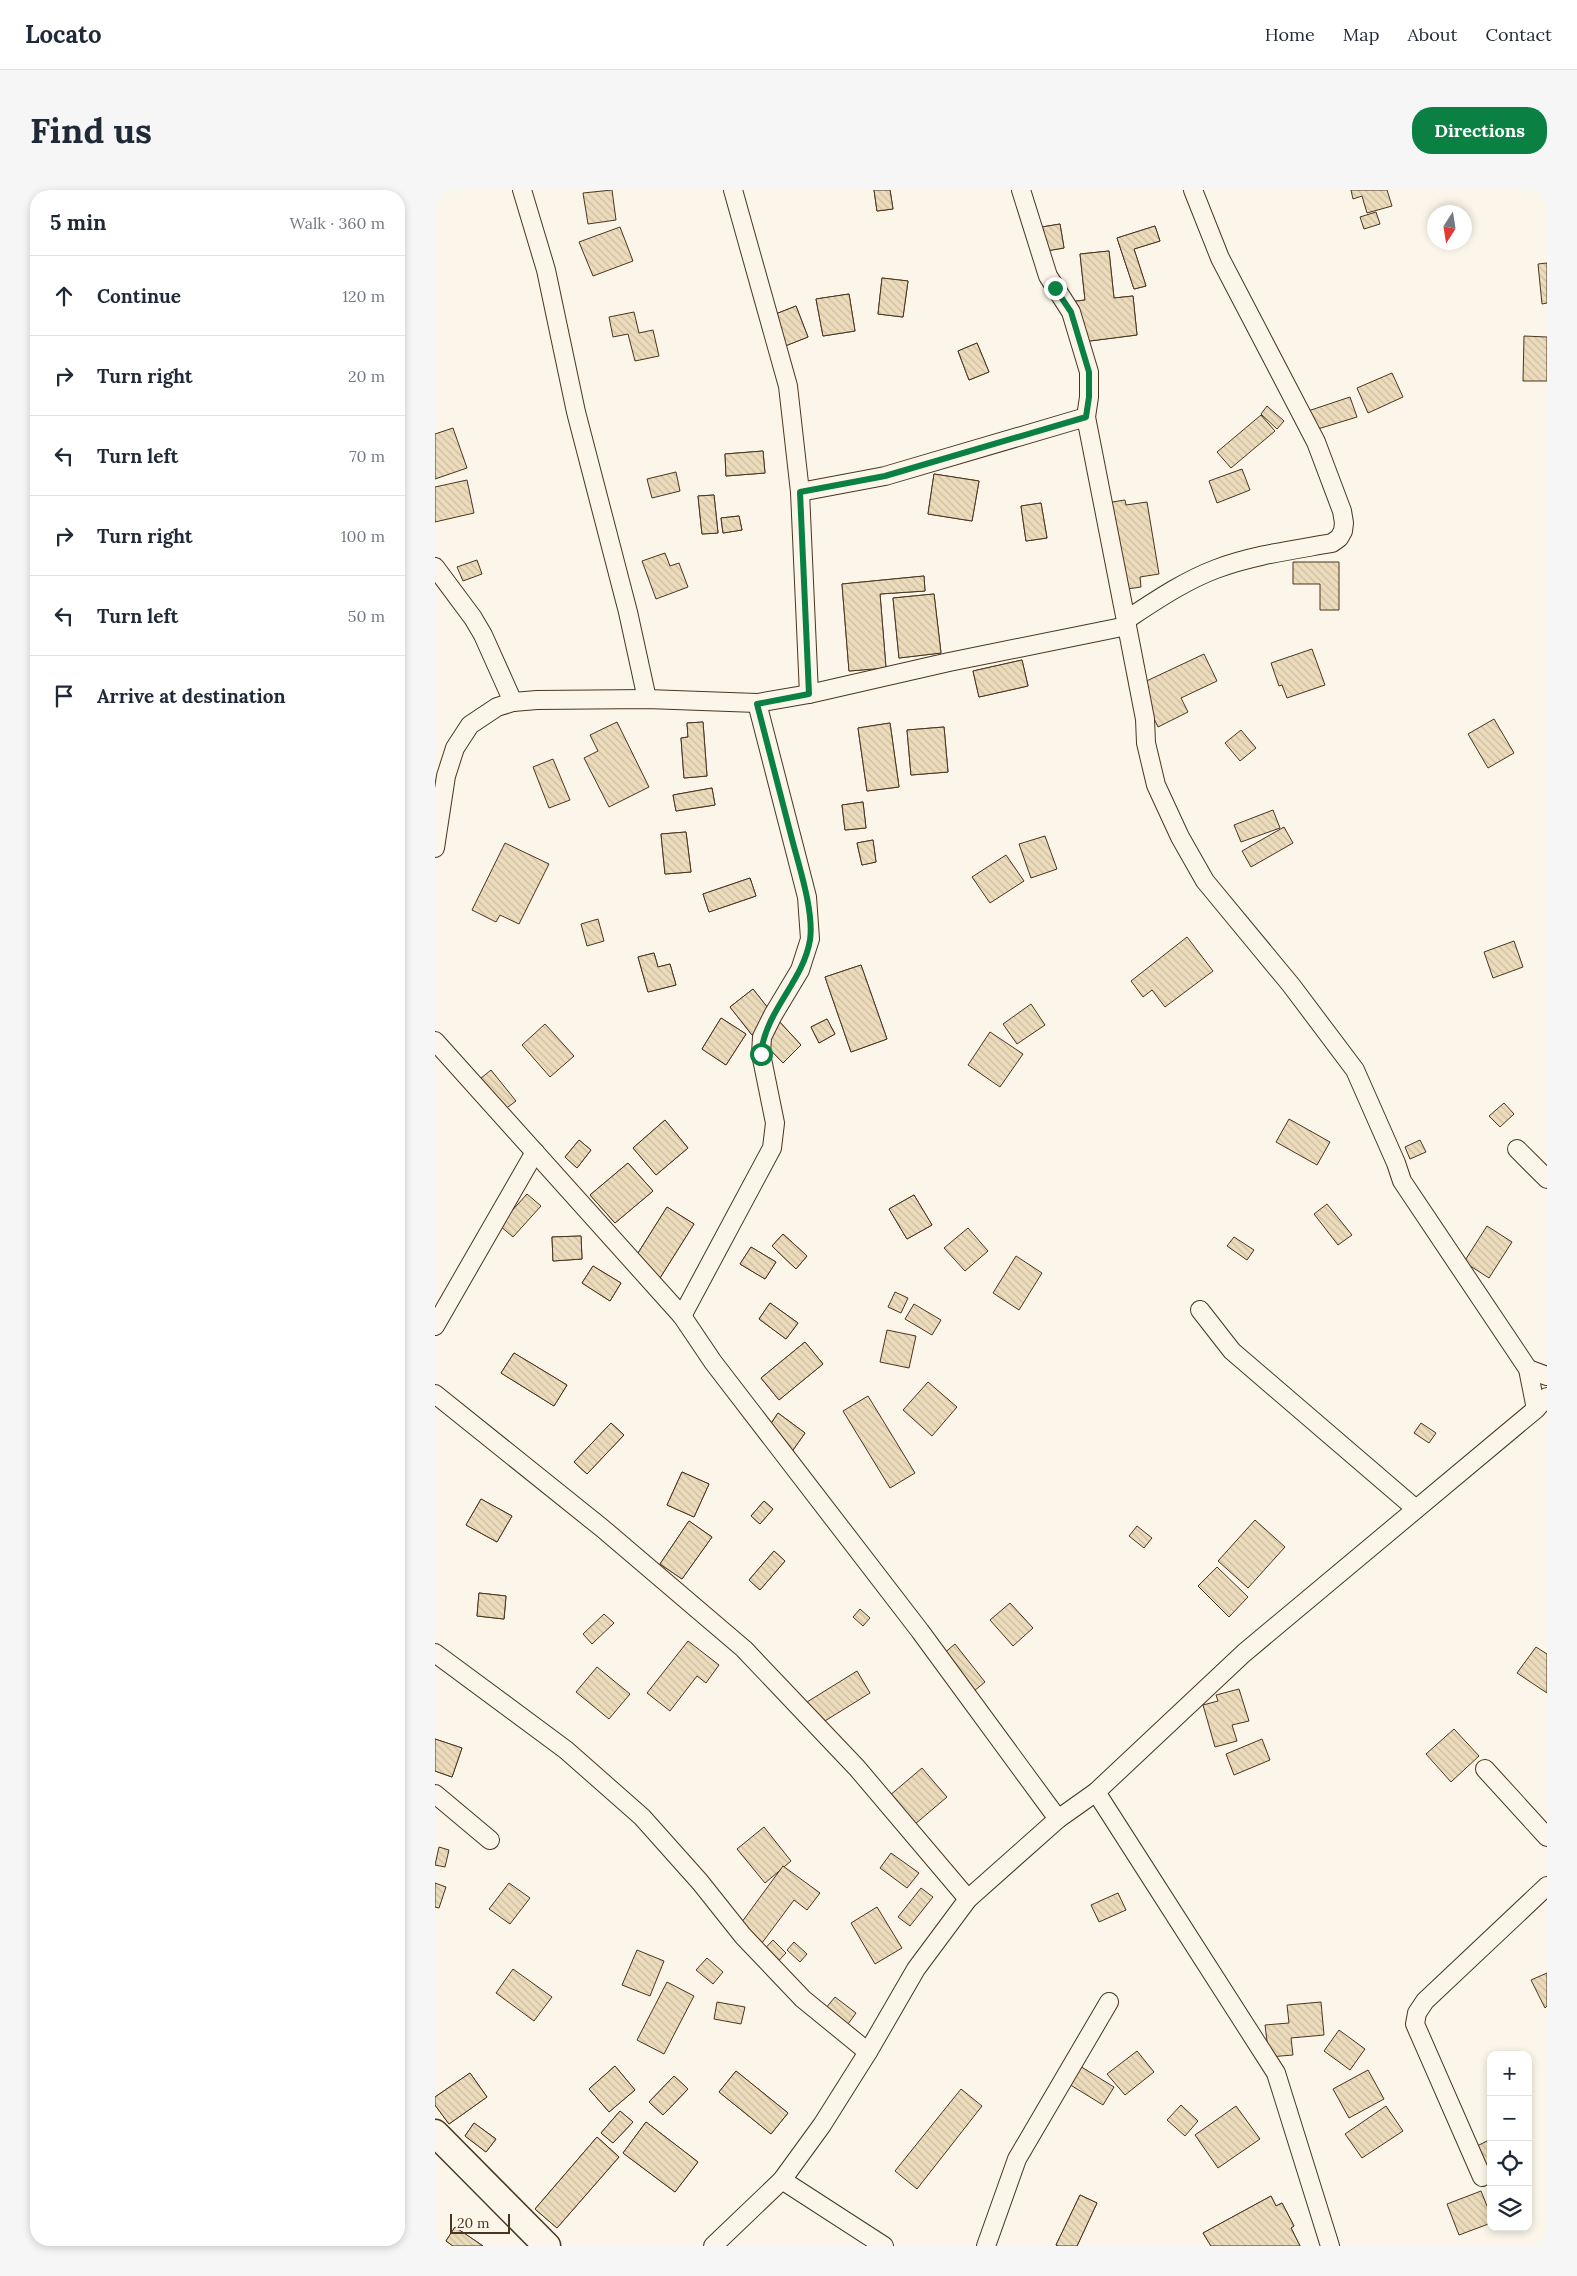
<!DOCTYPE html>
<html lang="en">
<head>
<meta charset="utf-8">
<style>
  :root { --surface:#fff; --page:#f6f6f7; --text:#1f2937; --muted:#747a83; --line:#e0e1e3; --accent:#0b8043 }
  body { margin:0; font-family:Lora,serif; background:var(--page); color:var(--text) }
  .controls { position:absolute; right:15px; bottom:15px; display:grid; overflow:hidden; border-radius:10px; box-shadow:0 2px 8px #0003 }
  .controls button { width:45px; height:45px; display:grid; place-items:center; padding:0; border:0; border-bottom:1px solid var(--line); background:var(--surface); color:var(--text); font:25px sans-serif }
  .compass { position:absolute; left:992px; top:15px; width:45px; height:45px; border-radius:50%; background:var(--surface); box-shadow:0 2px 8px #0003; rotate:192deg }
  .scale { position:absolute; left:15px; bottom:12px; width:60px; box-sizing:border-box; padding-left:5px; border:2px solid #4a3520; border-top:0; font-size:14px; line-height:18px; white-space:nowrap; color:#4a3520; -webkit-text-stroke:4px #fbf6e9; paint-order:stroke }
  .stop { position:absolute; width:15px; height:15px; margin:-11px; border:4px solid #0b8043; border-radius:50%; background:#fff }
  .stop.end { background:#0b8043; border-color:#fff; box-shadow:0 1px 5px #0008 }
  .list { margin:0; padding:0; list-style:none }
  h2 { display:flex; justify-content:space-between; align-items:center; height:65px; margin:0; padding:0 20px; font-size:21px }
  h2 small { font-size:16px; font-weight:400; color:var(--muted) }
  .list li { display:grid; grid-template-columns:32px 1fr auto; gap:15px; align-items:center; box-sizing:border-box; height:80px; padding:0 20px; border-top:1px solid var(--line) }
  .list b { display:block; font-size:19px; white-space:nowrap }
  .list em { font-size:16px; font-style:normal; color:var(--muted) }
  .icon { flex:none; width:28px; height:28px; fill:none; stroke:currentColor; stroke-width:2; stroke-linecap:round; stroke-linejoin:round }
  .map { position:relative; flex:none; width:1112px; height:2056px; overflow:hidden; border-radius:20px }
  header { display:flex; align-items:center; gap:30px; box-sizing:border-box; height:70px; padding:0 25px; background:var(--surface); border-bottom:1px solid var(--line) }
  header strong { font-size:24px }
  nav { display:flex; gap:28px; margin-inline-start:auto; font-size:18px }
  .intro { display:flex; align-items:center; justify-content:space-between; box-sizing:border-box; height:120px; padding:0 30px }
  h1 { margin:0; font-size:35px }
  .button { padding:12px 22px; border-radius:20px; background:var(--accent); color:#fff; font-size:18px; font-weight:700 }
  main { display:flex; gap:30px; padding:0 30px }
  aside { flex:1; background:var(--surface); border-radius:20px; box-shadow:0 2px 8px #0003 }
  .map>svg:first-child { display:block }
</style>
</head>
<body>
<header>
<strong>Locato</strong>
<nav><a>Home</a><a>Map</a><a>About</a><a>Contact</a></nav>
</header>
<div class="intro"><h1>Find us</h1><a class="button">Directions</a></div>
<main>
<aside>
<h2>5 min<small>Walk · 360 m</small></h2>
<ul class="list">
<li><svg class="icon" aria-label="ahead" viewBox="0 0 24 24"><path d="M12 20V5M6 11l6-6 6 6"/></svg><div><b>Continue</b></div><em>120 m</em></li>
<li><svg class="icon" aria-label="right" viewBox="0 0 24 24"><path d="M7 20v-9h11M14 6l5 5-5 5"/></svg><div><b>Turn right</b></div><em>20 m</em></li>
<li><svg class="icon" aria-label="left" viewBox="0 0 24 24"><path d="M17 20v-9H6M10 6l-5 5 5 5"/></svg><div><b>Turn left</b></div><em>70 m</em></li>
<li><svg class="icon" aria-label="right" viewBox="0 0 24 24"><path d="M7 20v-9h11M14 6l5 5-5 5"/></svg><div><b>Turn right</b></div><em>100 m</em></li>
<li><svg class="icon" aria-label="left" viewBox="0 0 24 24"><path d="M17 20v-9H6M10 6l-5 5 5 5"/></svg><div><b>Turn left</b></div><em>50 m</em></li>
<li><svg class="icon" aria-label="arrive" viewBox="0 0 24 24"><path d="M6 21V4h12l-3 4 3 4H6"/></svg><div><b>Arrive at destination</b></div></li>
</ul>
</aside>
<div class="map">
<svg width="1112" height="2056" viewBox="0 0 1112 2056">
  <defs>
    <pattern id="building-back-hatch" width="6" height="6" patternUnits="userSpaceOnUse" patternTransform="scale(1.25)"><rect width="6" height="6" fill="#ecdcbc"/><path d="M-1 5l2 2M0 0l6 6M5-1l2 2" fill="none" stroke="#ccbda1"/></pattern>
  </defs>
  <rect width="100%" height="100%" fill="#fbf6e9"/>
  <!-- building -->
  <g fill="url(#building-back-hatch)" stroke="#4a3520">
    <path d="M177,0L181,30L153,34L148,3Z"/>
    <path d="M439,0H455L458,19L442,21Z"/>
    <path d="M439,0H455L458,19L442,21Z"/>
    <path d="M916,0H952L957,16L932,23L927,6L918,9Z"/>
    <path d="M941,22L945,34L929,39L925,27Z"/>
    <path d="M625,34L629,58L605,62L601,38Z"/>
    <path d="M625,34L629,58L605,62L601,38Z"/>
    <path d="M720,36L725,51L699,59L711,96L699,99L682,48Z"/>
    <path d="M720,36L725,51L699,59L711,96L699,99L682,48Z"/>
    <path d="M185,37L198,71L158,86L144,52Z"/>
    <path d="M674,61L679,108L698,106L702,145L639,153L634,112L650,110L645,64Z"/>
    <path d="M674,61L679,108L698,106L702,145L639,153L634,112L650,110L645,64Z"/>
    <path d="M1112,73V113L1107,114L1103,74Z"/>
    <path d="M447,88L473,91L468,127L443,124Z"/>
    <path d="M447,88L473,91L468,127L443,124Z"/>
    <path d="M414,104L420,141L388,146L381,109Z"/>
    <path d="M414,104L420,141L388,146L381,109Z"/>
    <path d="M361,116L373,147L345,158L333,127Z"/>
    <path d="M361,116L373,147L345,158L333,127Z"/>
    <path d="M199,122L204,143L218,140L224,166L200,171L193,144L178,147L174,127Z"/>
    <path d="M1089,146L1112,147V191H1088Z"/>
    <path d="M542,153L554,182L534,190L523,161Z"/>
    <path d="M542,153L554,182L534,190L523,161Z"/>
    <path d="M957,183L968,207L933,223L922,198Z"/>
    <path d="M915,207L922,227L873,242L867,223Z"/>
    <path d="M832,216L849,231L842,239L826,224Z"/>
    <path d="M826,225L840,241L796,278L782,262Z"/>
    <path d="M18,238L32,278L0,289V244Z"/>
    <path d="M328,261L330,283L291,286L290,264Z"/>
    <path d="M328,261L330,283L291,286L290,264Z"/>
    <path d="M807,279L815,300L782,313L774,291Z"/>
    <path d="M241,282L245,301L217,308L212,289Z"/>
    <path d="M499,284L544,291L537,331L493,324Z"/>
    <path d="M499,284L544,291L537,331L493,324Z"/>
    <path d="M32,290L39,323L0,332V297Z"/>
    <path d="M279,305L283,343L267,344L263,306Z"/>
    <path d="M279,305L283,343L267,344L263,306Z"/>
    <path d="M690,310L691,315L712,312L724,384L705,387L706,397L685,400L671,313Z"/>
    <path d="M606,313L612,348L591,351L586,316Z"/>
    <path d="M606,313L612,348L591,351L586,316Z"/>
    <path d="M304,326L307,340L288,343L286,328Z"/>
    <path d="M304,326L307,340L288,343L286,328Z"/>
    <path d="M230,363L235,376L244,373L253,397L221,409L207,371Z"/>
    <path d="M42,370L47,384L28,391L22,377Z"/>
    <path d="M858,372H904V420H885V394H858Z"/>
    <path d="M489,386L490,401L445,404L451,478L414,481L407,394Z"/>
    <path d="M489,386L490,401L445,404L451,478L414,481L407,394Z"/>
    <path d="M499,404L506,463L464,468L458,408Z"/>
    <path d="M499,404L506,463L464,468L458,408Z"/>
    <path d="M877,459L890,495L852,508L847,495L844,496L836,473Z"/>
    <path d="M769,464L782,491L746,508L753,522L723,537L703,495Z"/>
    <path d="M587,470L593,496L544,507L538,481Z"/>
    <path d="M587,470L593,496L544,507L538,481Z"/>
    <path d="M1059,529L1079,563L1053,578L1033,544Z"/>
    <path d="M182,532L214,597L174,617L149,568L163,561L155,545Z"/>
    <path d="M268,532L272,586L249,588L246,548L253,547L252,533Z"/>
    <path d="M268,532L272,586L249,588L246,548L253,547L252,533Z"/>
    <path d="M455,533L464,597L432,601L423,538Z"/>
    <path d="M455,533L464,597L432,601L423,538Z"/>
    <path d="M509,537L513,582L476,585L472,540Z"/>
    <path d="M509,537L513,582L476,585L472,540Z"/>
    <path d="M806,540L821,558L805,571L790,553Z"/>
    <path d="M118,569L135,610L114,618L98,577Z"/>
    <path d="M277,598L280,615L241,621L238,605Z"/>
    <path d="M277,598L280,615L241,621L238,605Z"/>
    <path d="M428,612L431,638L410,640L407,615Z"/>
    <path d="M428,612L431,638L410,640L407,615Z"/>
    <path d="M838,620L845,638L806,652L799,635Z"/>
    <path d="M849,637L858,653L816,677L807,661Z"/>
    <path d="M251,642L256,682L230,684L226,644Z"/>
    <path d="M251,642L256,682L230,684L226,644Z"/>
    <path d="M610,646L622,679L596,688L584,654Z"/>
    <path d="M438,650L441,672L427,675L422,653Z"/>
    <path d="M438,650L441,672L427,675L422,653Z"/>
    <path d="M70,653L114,674L84,734L65,725L61,732L37,720Z"/>
    <path d="M571,665L589,691L555,713L537,687Z"/>
    <path d="M315,688L321,706L274,722L268,704Z"/>
    <path d="M315,688L321,706L274,722L268,704Z"/>
    <path d="M163,729L169,751L152,756L146,734Z"/>
    <path d="M752,747L778,781L730,817L717,800L708,807L696,791Z"/>
    <path d="M1079,751L1088,777L1058,788L1049,762Z"/>
    <path d="M219,763L223,777L235,774L241,795L213,802L203,767Z"/>
    <path d="M219,763L223,777L235,774L241,795L213,802L203,767Z"/>
    <path d="M426,775L452,849L416,862L390,787Z"/>
    <path d="M426,775L452,849L416,862L390,787Z"/>
    <path d="M318,799L340,827L317,845L295,817Z"/>
    <path d="M318,799L340,827L317,845L295,817Z"/>
    <path d="M596,814L610,835L582,854L568,834Z"/>
    <path d="M286,828L311,844L291,875L267,859Z"/>
    <path d="M286,828L311,844L291,875L267,859Z"/>
    <path d="M342,829L366,855L348,873L323,847Z"/>
    <path d="M342,829L366,855L348,873L323,847Z"/>
    <path d="M392,829L400,844L384,853L376,837Z"/>
    <path d="M392,829L400,844L384,853L376,837Z"/>
    <path d="M110,834L139,866L115,887L87,855Z"/>
    <path d="M555,842L588,864L565,897L533,875Z"/>
    <path d="M56,880L81,911L65,923L40,893Z"/>
    <path d="M1069,913L1079,924L1065,937L1054,926Z"/>
    <path d="M854,929L895,952L882,975L841,952Z"/>
    <path d="M230,930L253,958L221,985L198,958Z"/>
    <path d="M230,930L253,958L221,985L198,958Z"/>
    <path d="M144,950L156,960L142,978L130,967Z"/>
    <path d="M144,950L156,960L142,978L130,967Z"/>
    <path d="M985,950L991,962L975,969L970,957Z"/>
    <path d="M193,973L218,1001L180,1033L155,1005Z"/>
    <path d="M193,973L218,1001L180,1033L155,1005Z"/>
    <path d="M92,1004L106,1016L78,1047L64,1035Z"/>
    <path d="M479,1005L497,1035L472,1049L454,1019Z"/>
    <path d="M479,1005L497,1035L472,1049L454,1019Z"/>
    <path d="M892,1014L917,1045L903,1055L879,1024Z"/>
    <path d="M232,1017L259,1034L225,1088L198,1071Z"/>
    <path d="M232,1017L259,1034L225,1088L198,1071Z"/>
    <path d="M1052,1036L1077,1052L1054,1088L1029,1072Z"/>
    <path d="M533,1038L553,1061L530,1081L509,1058Z"/>
    <path d="M348,1044L372,1066L361,1079L337,1056Z"/>
    <path d="M348,1044L372,1066L361,1079L337,1056Z"/>
    <path d="M146,1046L147,1069L118,1071L117,1047Z"/>
    <path d="M146,1046L147,1069L118,1071L117,1047Z"/>
    <path d="M799,1047L819,1060L812,1070L792,1056Z"/>
    <path d="M316,1057L341,1072L330,1089L305,1074Z"/>
    <path d="M316,1057L341,1072L330,1089L305,1074Z"/>
    <path d="M581,1066L607,1083L584,1120L558,1103Z"/>
    <path d="M158,1076L186,1093L175,1111L147,1093Z"/>
    <path d="M158,1076L186,1093L175,1111L147,1093Z"/>
    <path d="M460,1102L473,1108L466,1123L453,1117Z"/>
    <path d="M335,1113L363,1133L351,1149L324,1129Z"/>
    <path d="M335,1113L363,1133L351,1149L324,1129Z"/>
    <path d="M479,1114L506,1130L497,1145L470,1129Z"/>
    <path d="M452,1140L481,1146L474,1178L445,1172Z"/>
    <path d="M370,1152L388,1174L344,1210L326,1188Z"/>
    <path d="M370,1152L388,1174L344,1210L326,1188Z"/>
    <path d="M79,1163L132,1195L119,1216L66,1183Z"/>
    <path d="M79,1163L132,1195L119,1216L66,1183Z"/>
    <path d="M493,1192L522,1217L497,1246L468,1220Z"/>
    <path d="M433,1206L480,1283L455,1298L408,1221Z"/>
    <path d="M343,1223L370,1243L356,1263L329,1244Z"/>
    <path d="M343,1223L370,1243L356,1263L329,1244Z"/>
    <path d="M176,1233L189,1245L152,1284L139,1272Z"/>
    <path d="M176,1233L189,1245L152,1284L139,1272Z"/>
    <path d="M986,1233L1001,1243L994,1253L979,1243Z"/>
    <path d="M247,1282L274,1294L259,1327L232,1315Z"/>
    <path d="M247,1282L274,1294L259,1327L232,1315Z"/>
    <path d="M46,1309L77,1326L62,1352L31,1335Z"/>
    <path d="M46,1309L77,1326L62,1352L31,1335Z"/>
    <path d="M329,1311L338,1319L325,1334L316,1326Z"/>
    <path d="M329,1311L338,1319L325,1334L316,1326Z"/>
    <path d="M820,1330L850,1357L813,1398L783,1371Z"/>
    <path d="M254,1331L277,1347L247,1389L225,1374Z"/>
    <path d="M254,1331L277,1347L247,1389L225,1374Z"/>
    <path d="M702,1336L717,1348L709,1358L694,1346Z"/>
    <path d="M339,1361L350,1371L325,1400L314,1390Z"/>
    <path d="M339,1361L350,1371L325,1400L314,1390Z"/>
    <path d="M782,1377L813,1407L794,1427L763,1396Z"/>
    <path d="M44,1403L71,1406L69,1429L42,1426Z"/>
    <path d="M44,1403L71,1406L69,1429L42,1426Z"/>
    <path d="M575,1413L598,1438L578,1456L555,1430Z"/>
    <path d="M425,1419L435,1428L428,1436L418,1427Z"/>
    <path d="M169,1424L179,1433L157,1454L148,1444Z"/>
    <path d="M253,1451L284,1475L271,1493L262,1486L235,1521L212,1503Z"/>
    <path d="M520,1454L550,1492L539,1501L508,1464Z"/>
    <path d="M1101,1457L1112,1464V1503L1082,1483Z"/>
    <path d="M162,1477L195,1504L174,1529L141,1502Z"/>
    <path d="M422,1481L435,1503L385,1534L372,1512Z"/>
    <path d="M804,1499L814,1531L797,1535L802,1551L780,1557L768,1515L783,1511L781,1505Z"/>
    <path d="M1019,1539L1044,1566L1016,1592L991,1564Z"/>
    <path d="M0,1549L27,1558L17,1587L0,1581Z"/>
    <path d="M0,1549L27,1558L17,1587L0,1581Z"/>
    <path d="M827,1549L835,1570L799,1585L791,1564Z"/>
    <path d="M487,1578L512,1607L479,1635L454,1606Z"/>
    <path d="M329,1637L356,1671L330,1693L302,1659Z"/>
    <path d="M4,1657L14,1660L10,1677L0,1675Z"/>
    <path d="M456,1663L484,1683L472,1698L445,1678Z"/>
    <path d="M348,1676L385,1703L372,1720L359,1710L324,1757L301,1740Z"/>
    <path d="M0,1693L11,1697L4,1718L0,1717Z"/>
    <path d="M74,1693L95,1708L75,1734L54,1719Z"/>
    <path d="M486,1698L498,1707L475,1736L463,1727Z"/>
    <path d="M683,1703L691,1720L664,1732L656,1715Z"/>
    <path d="M442,1717L467,1758L440,1774L416,1733Z"/>
    <path d="M338,1750L351,1763L334,1781L321,1768Z"/>
    <path d="M359,1752L372,1764L365,1772L352,1760Z"/>
    <path d="M202,1760L229,1771L215,1806L187,1795Z"/>
    <path d="M272,1768L288,1782L278,1794L261,1780Z"/>
    <path d="M78,1779L117,1807L99,1831L61,1803Z"/>
    <path d="M1112,1783V1816L1110,1818L1096,1790Z"/>
    <path d="M232,1792L259,1806L229,1864L202,1850Z"/>
    <path d="M400,1807L421,1823L408,1841L386,1824Z"/>
    <path d="M282,1812L310,1817L306,1834L279,1829Z"/>
    <path d="M886,1812L889,1845L856,1848L858,1865L834,1867L830,1835L854,1833L852,1815Z"/>
    <path d="M904,1840L930,1859L915,1880L889,1861Z"/>
    <path d="M702,1861L719,1882L690,1905L672,1884Z"/>
    <path d="M640,1873L679,1897L668,1915L629,1891Z"/>
    <path d="M180,1876L200,1900L174,1922L154,1899Z"/>
    <path d="M180,1876L200,1900L174,1922L154,1899Z"/>
    <path d="M933,1880L949,1909L914,1928L898,1899Z"/>
    <path d="M301,1881L353,1923L336,1944L284,1902Z"/>
    <path d="M301,1881L353,1923L336,1944L284,1902Z"/>
    <path d="M35,1883L52,1907L14,1934L0,1915V1907Z"/>
    <path d="M35,1883L52,1907L14,1934L0,1915V1907Z"/>
    <path d="M239,1886L253,1899L228,1925L214,1912Z"/>
    <path d="M239,1886L253,1899L228,1925L214,1912Z"/>
    <path d="M526,1899L547,1916L482,1999L460,1981Z"/>
    <path d="M746,1915L763,1931L750,1946L732,1930Z"/>
    <path d="M801,1916L825,1949L783,1978L760,1945Z"/>
    <path d="M951,1916L968,1941L927,1968L910,1944Z"/>
    <path d="M185,1921L198,1932L178,1953L166,1943Z"/>
    <path d="M185,1921L198,1932L178,1953L166,1943Z"/>
    <path d="M211,1932L263,1972L240,2002L188,1963Z"/>
    <path d="M211,1932L263,1972L240,2002L188,1963Z"/>
    <path d="M39,1933L61,1949L51,1962L30,1946Z"/>
    <path d="M39,1933L61,1949L51,1962L30,1946Z"/>
    <path d="M162,1947L184,1967L122,2038L100,2019Z"/>
    <path d="M162,1947L184,1967L122,2038L100,2019Z"/>
    <path d="M1056,1949V1987L1045,1992L1030,1962Z"/>
    <path d="M1046,2001L1056,2026V2033L1024,2045L1012,2014Z"/>
    <path d="M645,2005L662,2013L642,2056H623L621,2055Z"/>
    <path d="M645,2005L662,2013L642,2056H623L621,2055Z"/>
    <path d="M836,2006L841,2016L847,2013L859,2036L856,2038L865,2056H776L768,2043Z"/>
    <path d="M836,2006L841,2016L847,2013L859,2036L856,2038L865,2056H776L768,2043Z"/>
    <path d="M20,2037L48,2056H18L11,2051Z"/>
    <path d="M20,2037L48,2056H18L11,2051Z"/>
  </g>
  <g fill="none" stroke-linecap="round" stroke-linejoin="round">
    <defs>
      <g id="street">
        <path d="M87,0L111,80L141,222L193,422L212,509"/>
        <path d="M298,0L353,196L365,302L374,504"/>
        <path d="M586,0L613,86L636,122L654,182V207L651,227L692,436L710,529L711,553L721,595L745,647L770,691L856,795L920,880L961,973L967,991L1093,1179L1101,1219"/>
        <path d="M365,302L450,286L651,227"/>
        <path d="M0,377L38,428L48,445L78,512"/>
        <path d="M691,430C720,411 749,391 781,379C818,365 858,360 897,353L904,348L908,341L909,333L907,321L881,252L785,68L758,0"/>
        <path d="M0,658L11,586L20,558L35,535L62,517L78,512L102,510L212,509L322,513L374,504L514,472L692,436"/>
        <path d="M0,851L247,1126L278,1172L485,1441L623,1629"/>
        <path d="M1082,959L1112,989"/>
        <path d="M765,1120L797,1161L981,1319"/>
        <path d="M247,1126L337,958L340,933L326,864L327,847L338,825L365,780L375,749L372,707L322,513"/>
        <path d="M0,1136L100,962"/>
        <path d="M1093,1179L1112,1186"/>
        <path d="M0,1204L167,1338L309,1459L422,1578L533,1709"/>
        <path d="M0,1463L131,1560L207,1627L265,1692L308,1746L368,1809L433,1862"/>
        <path d="M1050,1579L1112,1647"/>
        <path d="M661,1602L841,1883L895,2056"/>
        <path d="M0,1604L55,1650"/>
        <path d="M1047,1987L980,1834L982,1823L990,1811L1112,1696"/>
        <path d="M347,1990L449,2056"/>
        <path d="M278,2056L347,1990L387,1935L433,1862L481,1779L533,1709L623,1629L661,1602L809,1463L1101,1219L1112,1207"/>
        <path d="M551,2056L582,1969L674,1812"/>
      </g>
      <path id="secondary" d="M0,1943L112,2056"/>
    </defs>
    <!-- street casing -->
    <use href="#street" stroke="#4a3520" stroke-width="20"/>
    <!-- secondary casing -->
    <use href="#secondary" stroke="#4a3520" stroke-width="29"/>
    <!-- street -->
    <use href="#street" stroke="#fbf6e9" stroke-width="18"/>
    <!-- secondary -->
    <use href="#secondary" stroke="#fbf6e9" stroke-width="26"/>
  </g>
  <g fill="none" stroke-linecap="round" stroke-linejoin="round">
    <!-- route -->
    <path stroke="#0b8043" stroke-width="6" d="M326,864C330,821 368,792 375,750C379,723 365,679 358,653C346,607 334,560 322,514L374,504L365,302L450,286L651,227L654,207V182L636,122L620,98"/>
  </g>
</svg>
<div class="controls">
<button>+</button>
<button>−</button>
<button><svg class="icon" aria-label="locate" viewBox="0 0 24 24"><circle cx="12" cy="12" r="6"/><path d="M12 2v4M12 18v4M2 12h4M18 12h4"/></svg></button>
<button><svg class="icon" aria-label="layers" viewBox="0 0 24 24"><path d="M12 4l9 5-9 5-9-5zM3 14l9 5 9-5"/></svg></button>
</div>
<svg class="compass" viewBox="-18 -18 36 36"><path d="M0-13l5 13h-10z" fill="#e53935"/><path d="M0 13l5-13h-10z" fill="#747a83"/></svg>
<div class="scale">20 m</div>
<div class="stop" style="left:326px;top:864px"></div>
<div class="stop end" style="left:620px;top:98px"></div>
</div>
</main>
</body>
</html>
